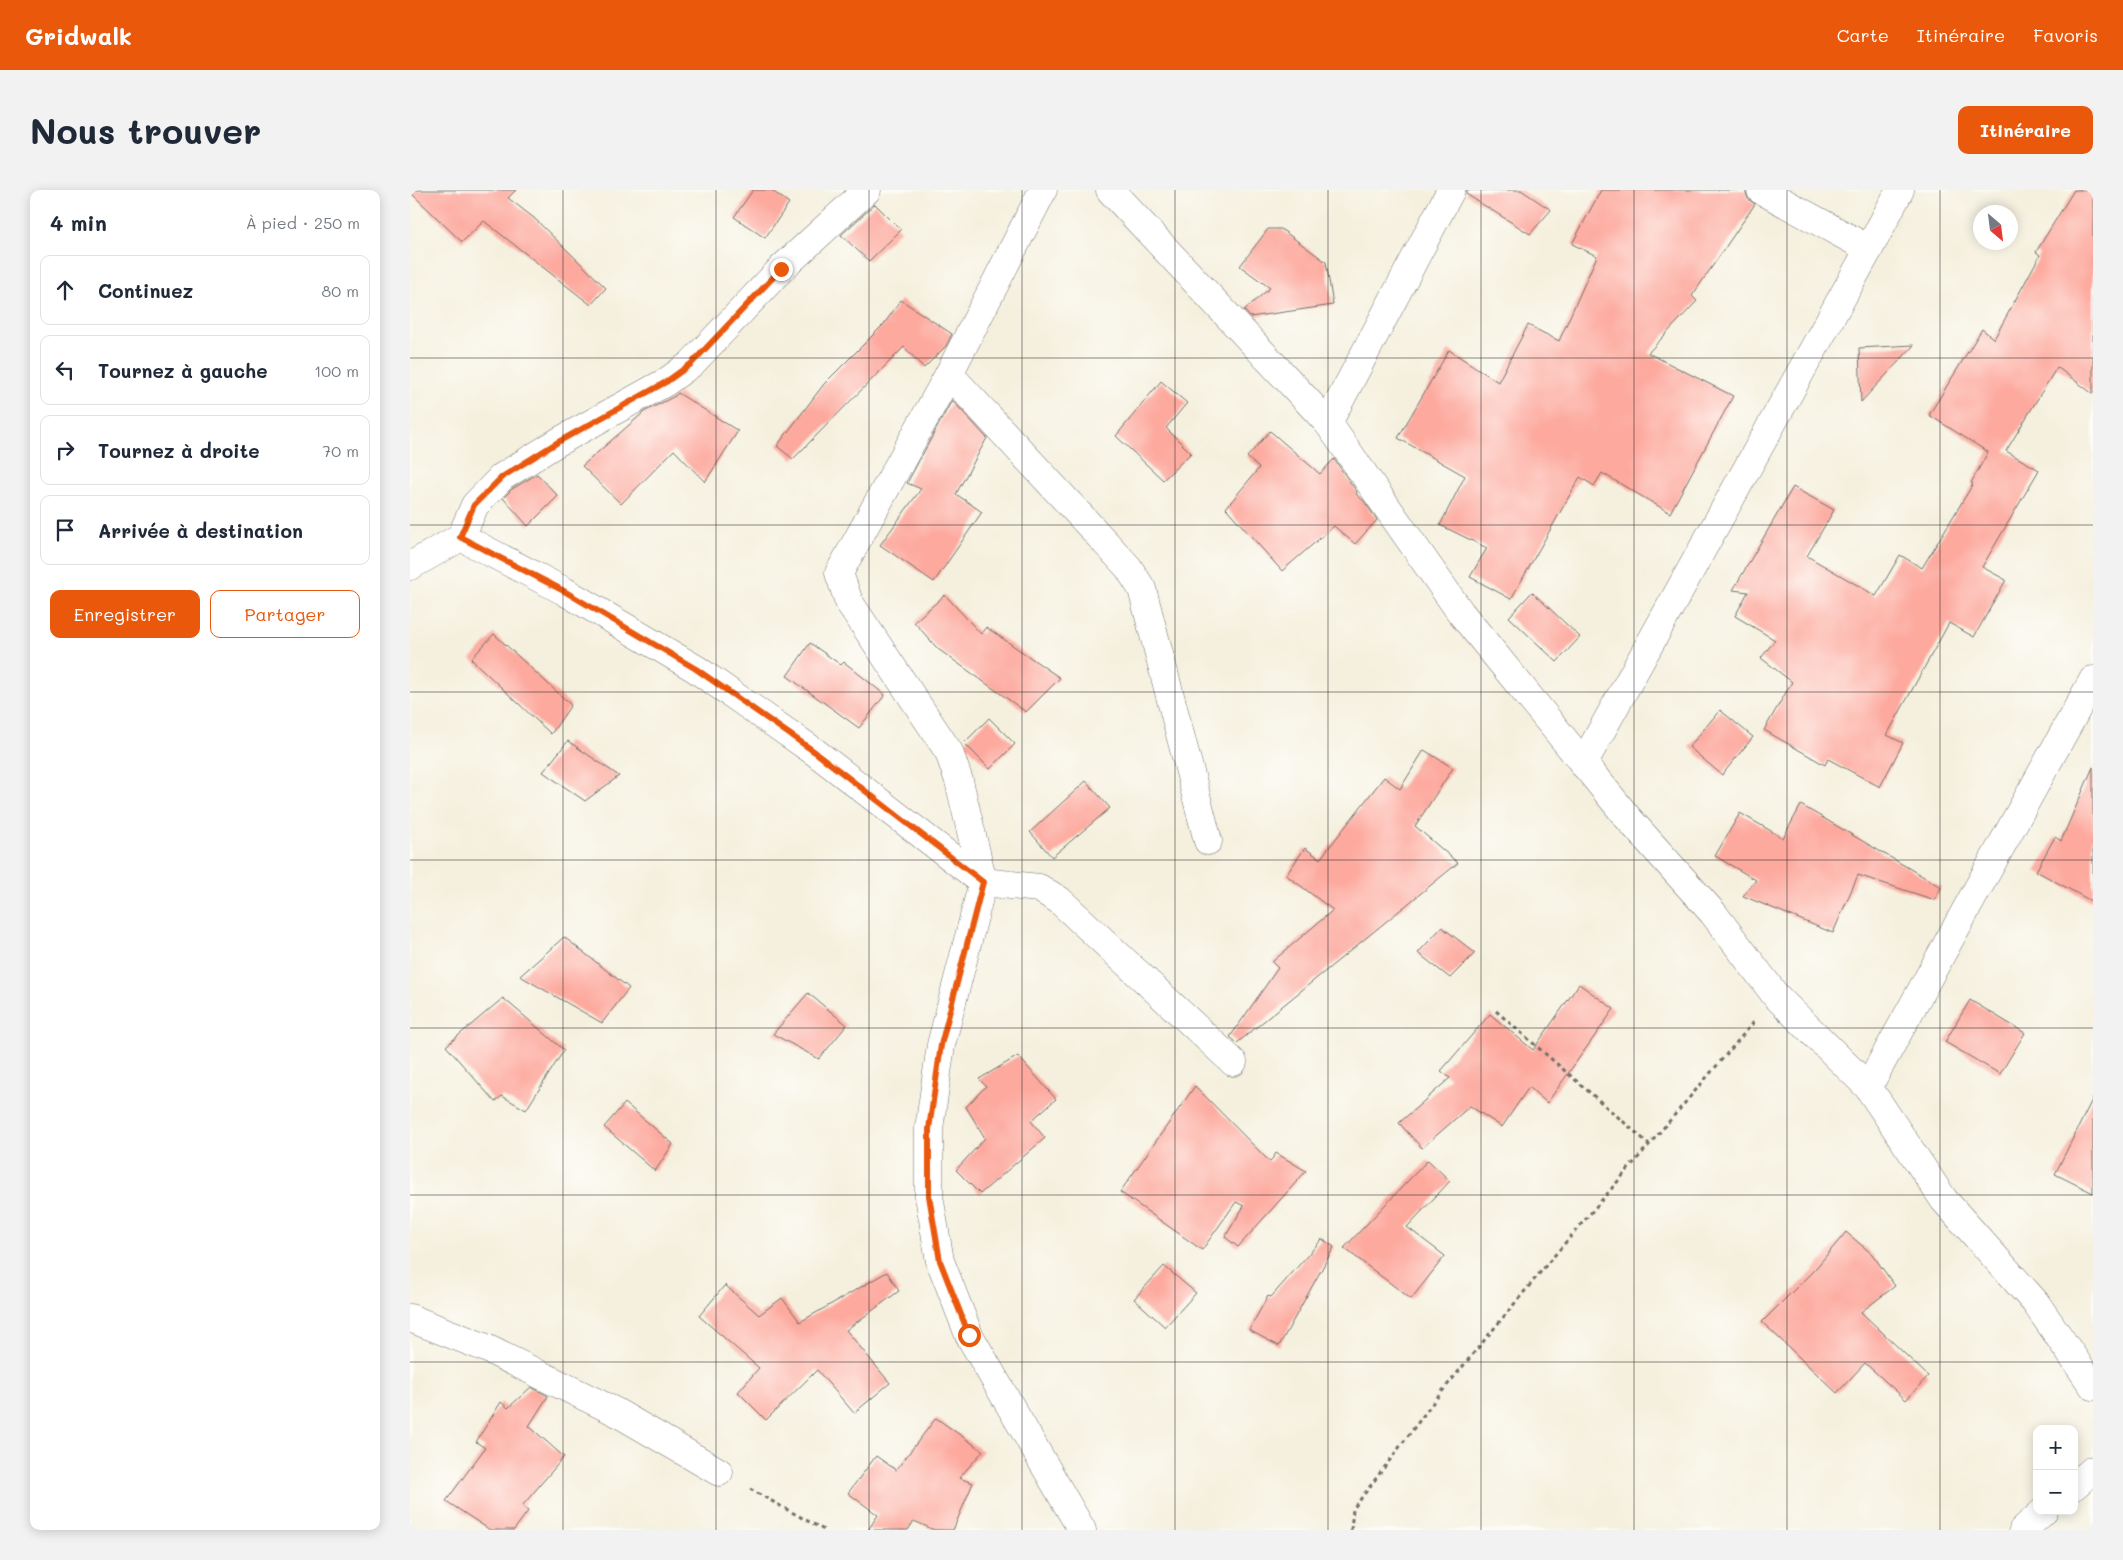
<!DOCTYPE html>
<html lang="fr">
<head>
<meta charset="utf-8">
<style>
  :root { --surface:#fff; --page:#f2f2f3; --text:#1f2937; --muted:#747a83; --line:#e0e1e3; --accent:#ea580c }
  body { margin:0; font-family:Mali,sans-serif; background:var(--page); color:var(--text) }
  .controls { position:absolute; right:15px; bottom:15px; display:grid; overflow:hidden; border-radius:10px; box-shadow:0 2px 12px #0003 }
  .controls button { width:45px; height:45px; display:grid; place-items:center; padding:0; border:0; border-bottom:1px solid var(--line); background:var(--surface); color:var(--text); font:25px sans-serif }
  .compass { position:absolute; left:1563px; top:15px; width:45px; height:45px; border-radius:50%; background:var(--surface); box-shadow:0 2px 12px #0003; rotate:152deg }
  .stop { position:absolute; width:15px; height:15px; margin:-11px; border:4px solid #ea580c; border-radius:50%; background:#fff }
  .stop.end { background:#ea580c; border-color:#fff; box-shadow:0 1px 5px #0008 }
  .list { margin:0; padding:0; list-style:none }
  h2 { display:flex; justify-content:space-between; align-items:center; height:65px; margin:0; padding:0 20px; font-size:21px }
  h2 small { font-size:16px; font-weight:400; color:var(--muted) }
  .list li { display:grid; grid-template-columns:32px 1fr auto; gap:15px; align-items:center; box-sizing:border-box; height:70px; margin:0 10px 10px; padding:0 10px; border:1px solid var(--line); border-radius:10px }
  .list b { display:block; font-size:19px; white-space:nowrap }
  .list em { font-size:16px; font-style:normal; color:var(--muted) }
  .actions { display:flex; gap:10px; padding:15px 20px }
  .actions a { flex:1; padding:11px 0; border:1px solid var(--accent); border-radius:10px; text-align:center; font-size:18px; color:var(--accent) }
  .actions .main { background:var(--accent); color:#fff }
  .icon { flex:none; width:28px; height:28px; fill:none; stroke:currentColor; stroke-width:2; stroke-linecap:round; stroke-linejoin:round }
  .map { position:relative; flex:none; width:1683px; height:1340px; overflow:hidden; border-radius:10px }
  header { display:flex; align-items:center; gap:30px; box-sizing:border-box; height:70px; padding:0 25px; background:var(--accent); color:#fff }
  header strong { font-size:24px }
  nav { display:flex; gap:28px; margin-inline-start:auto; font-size:18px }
  .intro { display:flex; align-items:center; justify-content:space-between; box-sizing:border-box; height:120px; padding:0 30px }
  h1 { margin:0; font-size:35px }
  .button { padding:12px 22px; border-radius:10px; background:var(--accent); color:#fff; font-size:18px; font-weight:700 }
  main { display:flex; gap:30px; padding:0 30px }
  aside { flex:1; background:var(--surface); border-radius:10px; box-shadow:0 2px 12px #0003 }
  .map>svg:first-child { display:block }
</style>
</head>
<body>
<header>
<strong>Gridwalk</strong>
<nav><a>Carte</a><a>Itinéraire</a><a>Favoris</a></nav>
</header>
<div class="intro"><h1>Nous trouver</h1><a class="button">Itinéraire</a></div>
<main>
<aside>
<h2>4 min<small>À pied · 250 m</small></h2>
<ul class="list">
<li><svg class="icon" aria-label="ahead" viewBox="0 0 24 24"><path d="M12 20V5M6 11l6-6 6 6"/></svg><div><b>Continuez</b></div><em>80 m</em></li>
<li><svg class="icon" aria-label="left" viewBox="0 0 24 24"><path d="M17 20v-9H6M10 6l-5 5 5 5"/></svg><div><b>Tournez à gauche</b></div><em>100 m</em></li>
<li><svg class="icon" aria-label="right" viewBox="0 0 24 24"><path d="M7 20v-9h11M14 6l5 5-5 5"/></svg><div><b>Tournez à droite</b></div><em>70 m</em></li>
<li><svg class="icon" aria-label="arrive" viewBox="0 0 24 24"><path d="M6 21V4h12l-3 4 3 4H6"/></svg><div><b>Arrivée à destination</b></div></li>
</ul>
<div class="actions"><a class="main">Enregistrer</a><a>Partager</a></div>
</aside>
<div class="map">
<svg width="1683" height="1340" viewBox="0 0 1683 1340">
  <rect width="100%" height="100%" fill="#fdfcf7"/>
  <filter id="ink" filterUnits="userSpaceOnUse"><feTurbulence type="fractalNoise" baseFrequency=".02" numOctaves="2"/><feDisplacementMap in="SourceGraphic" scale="10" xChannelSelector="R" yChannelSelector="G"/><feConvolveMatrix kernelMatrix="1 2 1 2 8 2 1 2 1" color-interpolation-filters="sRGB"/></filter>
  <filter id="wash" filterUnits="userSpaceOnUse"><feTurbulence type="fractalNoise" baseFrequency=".0096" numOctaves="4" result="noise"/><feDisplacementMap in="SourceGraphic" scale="20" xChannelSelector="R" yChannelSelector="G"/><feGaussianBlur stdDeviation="1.12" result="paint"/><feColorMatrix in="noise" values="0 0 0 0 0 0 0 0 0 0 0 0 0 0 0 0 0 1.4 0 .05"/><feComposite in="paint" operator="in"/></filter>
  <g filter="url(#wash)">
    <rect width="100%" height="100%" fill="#f5f0de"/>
    <g id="blocks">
      <!-- building -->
      <g fill="#fda99e">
        <path d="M0,0H106L98,8L124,28L196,98L181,115L74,31L52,52L0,2Z"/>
        <path d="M343,0H361L379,13L355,48L324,27Z"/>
        <path d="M1057,0H1111L1141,20L1120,44L1056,4Z"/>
        <path d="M1191,0H1335L1338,9L1345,14L1282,106L1287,111L1238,163L1323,206L1260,323L1192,283L1184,296L1170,287L1101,409L1060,387L1077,358L1030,335L1055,286L988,248L1039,160L1088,192L1118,135L1149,151L1187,66L1162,54Z"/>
        <path d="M1664,0H1683V204L1647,177L1596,261L1629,280L1572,377L1596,390L1564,447L1539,433L1477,545L1493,553L1470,597L1418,569L1415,575L1354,540L1382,492L1351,468L1365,450L1325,426L1338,402L1323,400L1383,297L1424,320L1397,366L1466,406L1490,365L1512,378L1563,294L1561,293L1578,262L1519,225L1572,139L1584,149L1630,65L1626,62Z"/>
        <path d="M465,14L491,40L459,71L431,45Z"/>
        <path d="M858,39H871L916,72L923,115L840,127L834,120L860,98L830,76Z"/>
        <path d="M491,110L542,144L536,156L514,178L494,157L383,269L367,256L414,194L474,134Z"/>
        <path d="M1504,155L1451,212L1449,158Z"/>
        <path d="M751,191L777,213L756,238L781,263L753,290L706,246Z"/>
        <path d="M268,203L328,241L295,292L264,260L211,314L172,276L234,222L265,206Z"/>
        <path d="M542,210L577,248L546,304L572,322L524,392L470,355L511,299L497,293Z"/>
        <path d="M860,241L910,284L924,269L947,302L946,304L954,311L967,330L945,354L924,336L872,381L816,318L849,278L837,267Z"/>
        <path d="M127,284L148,306L118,336L93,308L102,299Z"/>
        <path d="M1122,402L1170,447L1147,472L1099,427Z"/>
        <path d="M535,405L571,444L576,437L650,488L616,522L528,459L504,432Z"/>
        <path d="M84,444L161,515L141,544L61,469Z"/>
        <path d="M400,453L431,475L434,472L475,505L449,538L377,486Z"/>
        <path d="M1310,520L1343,547L1312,585L1279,557Z"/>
        <path d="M579,528L605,554L580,579L554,553Z"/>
        <path d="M158,551L209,586L175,611L133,582Z"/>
        <path d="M1014,560L1043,578L1005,636L1048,673L827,853L820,847L868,778L862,772L923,720L876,685L895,658L910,669L974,587L990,599Z"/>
        <path d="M1683,577V712L1626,681L1645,647L1651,651Z"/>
        <path d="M676,591L700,618L642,667L620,642Z"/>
        <path d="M1391,615L1531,697L1525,710L1448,685L1423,743L1333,706L1346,690L1305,666L1330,623L1373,648Z"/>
        <path d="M1032,737L1065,763L1040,788L1008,763Z"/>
        <path d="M154,747L219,798L192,833L110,786Z"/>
        <path d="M1169,794L1204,819L1137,913L1119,897L1092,937L1060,916L1012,958L989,933L1040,888L1031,881L1080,824L1123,860Z"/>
        <path d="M398,803L437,835L409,869L363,844Z"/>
        <path d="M93,808L154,860L116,920L92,906L85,912L36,856Z"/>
        <path d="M1560,810L1615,843L1590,884L1535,852Z"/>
        <path d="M608,866L646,909L621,931L635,948L570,1004L546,980L575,948L556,917L576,896L569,889Z"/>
        <path d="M785,896L860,972L866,963L896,981L828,1057L815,1047L834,1016L826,1012L792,1060L710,1002Z"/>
        <path d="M1683,908V1003L1645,984Z"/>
        <path d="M215,913L263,954L245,981L194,937Z"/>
        <path d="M1018,970L1040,991L997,1037L1035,1066L1001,1109L934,1058Z"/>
        <path d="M1436,1042L1462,1064L1485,1096L1451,1122L1518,1186L1496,1210L1455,1173L1427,1203L1352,1132L1406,1078Z"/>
        <path d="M912,1049L924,1057L869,1156L839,1140L858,1106L861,1107Z"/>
        <path d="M754,1076L786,1103L755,1137L724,1109Z"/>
        <path d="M477,1082L489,1101L436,1140L480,1193L444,1223L407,1180L356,1230L328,1202L349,1178L289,1126L315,1095L349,1125L372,1108L390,1132Z"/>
        <path d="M121,1197L138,1206L119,1236L154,1267L112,1316L118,1321L104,1340H80L36,1311L75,1258L66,1252L91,1212L98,1218Z"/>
        <path d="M526,1228L573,1261L549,1288L563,1293L543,1340H524L504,1331L498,1340H458L468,1325L438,1303L466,1266L486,1280Z"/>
      </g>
    </g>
  </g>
  <g filter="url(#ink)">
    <use href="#blocks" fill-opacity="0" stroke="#72706a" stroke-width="1"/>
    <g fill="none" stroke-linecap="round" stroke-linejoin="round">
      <defs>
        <g id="minor">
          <path d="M457,0L371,79L281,174L256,192L148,252L92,287L65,315L51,347L154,401L286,479L405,562L573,692L629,698L649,710L823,872"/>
          <path d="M633,0L539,184L429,383L439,412L539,562L549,591L573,692L531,855L519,939V1006L530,1071L559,1145L672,1340"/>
          <path d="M700,0L918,233L1051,423L1218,628L1303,723L1366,806L1458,897L1534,1010L1625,1112L1683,1196"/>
          <path d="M1351,0L1459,59"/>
          <path d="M539,184L718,377L732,399L798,651"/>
          <path d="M918,233L1041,0"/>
          <path d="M0,376L51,347"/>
          <path d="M1173,574L1459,59L1490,0"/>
          <path d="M1458,897L1683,490"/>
          <path d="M0,1128L76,1158L206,1222L309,1282"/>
          <path d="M1664,1296L1683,1280"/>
          <path d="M1613,1340L1634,1321"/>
        </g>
      </defs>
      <!-- minor casing -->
      <use href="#minor" stroke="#72706a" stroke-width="29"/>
      <!-- path -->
      <g stroke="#72706a" stroke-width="3" stroke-dasharray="4 4" stroke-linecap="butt">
        <path d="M1086,821L1239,954"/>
        <path d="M340,1299L414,1340"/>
        <path d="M941,1340L943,1319L1025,1210L1138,1073L1344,832"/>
      </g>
      <!-- minor -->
      <use href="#minor" stroke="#fff" stroke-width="28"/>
    </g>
  </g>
  <g fill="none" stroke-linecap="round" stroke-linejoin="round" filter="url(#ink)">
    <!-- route -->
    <path stroke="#ea580c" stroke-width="6" d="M371,79L281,174L256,192L148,252L92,287L64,315L50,347L154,401L286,479L405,562L573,692L531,855L519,939V1006L530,1071L559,1145"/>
  </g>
  <!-- grid -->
  <path fill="none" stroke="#2b2b2b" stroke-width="1" stroke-opacity="0.55" d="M153,0V1340M306,0V1340M459,0V1340M612,0V1340M765,0V1340M918,0V1340M1071,0V1340M1224,0V1340M1377,0V1340M1530,0V1340M0,168H1683M0,335H1683M0,502H1683M0,670H1683M0,838H1683M0,1005H1683M0,1172H1683"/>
</svg>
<div class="controls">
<button>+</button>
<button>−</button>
</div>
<svg class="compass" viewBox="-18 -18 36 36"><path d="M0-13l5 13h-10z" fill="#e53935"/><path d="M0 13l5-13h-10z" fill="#747a83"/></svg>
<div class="stop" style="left:559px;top:1145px"></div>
<div class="stop end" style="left:371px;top:79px"></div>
</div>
</main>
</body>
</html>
